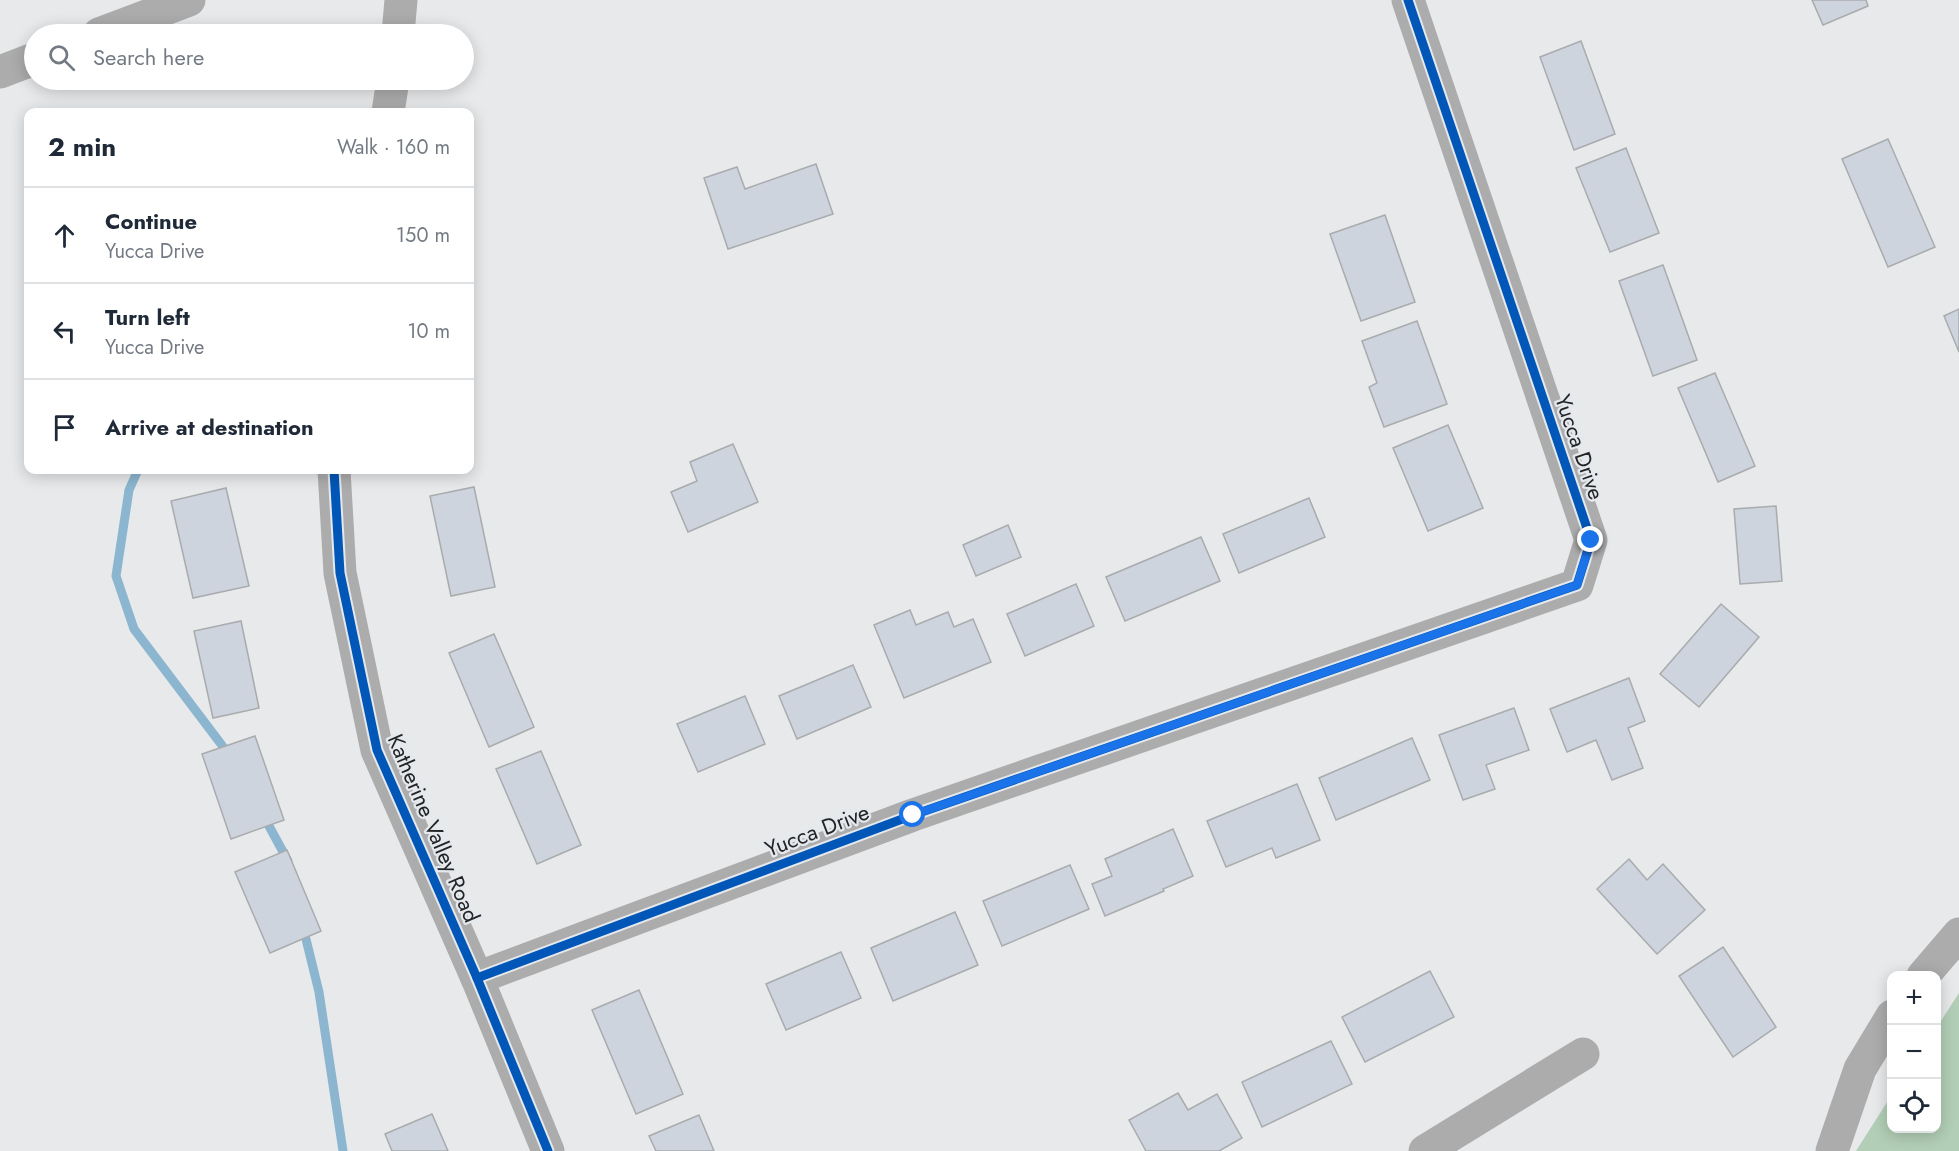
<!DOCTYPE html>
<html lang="en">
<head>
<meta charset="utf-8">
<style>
  :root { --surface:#fff; --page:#f6f6f7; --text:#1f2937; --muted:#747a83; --line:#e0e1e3 }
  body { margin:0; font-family:Jost,sans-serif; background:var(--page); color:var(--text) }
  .controls { position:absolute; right:18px; bottom:18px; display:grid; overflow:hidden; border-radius:12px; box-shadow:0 3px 15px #0003 }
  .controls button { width:54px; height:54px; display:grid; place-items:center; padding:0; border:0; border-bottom:2px solid var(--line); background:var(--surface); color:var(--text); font:30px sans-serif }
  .stop { position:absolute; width:18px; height:18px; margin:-14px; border:4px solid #1a73e8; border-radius:50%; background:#fff }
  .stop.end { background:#1a73e8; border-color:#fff; box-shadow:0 2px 6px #0008 }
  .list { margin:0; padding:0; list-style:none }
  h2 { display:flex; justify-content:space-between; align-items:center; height:78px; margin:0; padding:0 24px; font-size:26px }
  h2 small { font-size:20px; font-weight:400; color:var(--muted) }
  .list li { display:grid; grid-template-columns:39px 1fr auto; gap:18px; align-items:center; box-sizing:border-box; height:96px; padding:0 24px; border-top:2px solid var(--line) }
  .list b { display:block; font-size:22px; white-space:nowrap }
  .list p { margin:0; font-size:20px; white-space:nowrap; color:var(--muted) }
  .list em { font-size:20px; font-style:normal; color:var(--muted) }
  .icon { flex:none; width:33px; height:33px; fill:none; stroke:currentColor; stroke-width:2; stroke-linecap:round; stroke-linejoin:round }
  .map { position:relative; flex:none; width:1959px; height:1151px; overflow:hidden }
  .search { position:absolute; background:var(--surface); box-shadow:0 3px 15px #0003; left:24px; top:24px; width:450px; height:66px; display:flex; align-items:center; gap:15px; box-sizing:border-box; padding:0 21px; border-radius:33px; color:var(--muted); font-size:22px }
  .panel { position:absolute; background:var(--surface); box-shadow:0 3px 15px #0003; left:24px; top:108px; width:450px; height:366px; border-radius:12px }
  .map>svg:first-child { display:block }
</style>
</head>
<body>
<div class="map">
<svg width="1959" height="1151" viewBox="0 0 1959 1151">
  <rect width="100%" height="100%" fill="#e7e9eb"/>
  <!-- forest -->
  <path fill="#b2ceb6" d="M1959,993V1151H1856L1891,1096L1892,1128H1936L1937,1027Z"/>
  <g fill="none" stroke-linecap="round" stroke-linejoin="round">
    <!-- stream -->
    <g stroke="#8cb6d0" stroke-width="9">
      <path d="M138,470L129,490L116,576L134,629L221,744L229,756"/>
      <path d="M263,815L288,861"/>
      <path d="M303,927L319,992L343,1151"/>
    </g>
  </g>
  <!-- building -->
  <g fill="#cdd4de" stroke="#a9abad" stroke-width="1.5">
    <path d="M1812,0H1866L1868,6L1823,25Z"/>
    <path d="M1581,41L1615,134L1574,150L1540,57Z"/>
    <path d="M1888,139L1935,247L1888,267L1842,159Z"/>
    <path d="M1626,148L1659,233L1610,252L1576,168Z"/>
    <path d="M816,164L833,214L728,249L704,178L737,167L745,189Z"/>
    <path d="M1385,215L1415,302L1361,321L1330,234Z"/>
    <path d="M1663,265L1697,360L1653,376L1619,281Z"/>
    <path d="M1959,309V352L1944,316Z"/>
    <path d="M1417,321L1447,404L1384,427L1369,387L1377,383L1362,341Z"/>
    <path d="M1715,373L1755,466L1718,482L1678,388Z"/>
    <path d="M1448,425L1483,508L1428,531L1393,448Z"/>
    <path d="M733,444L758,502L688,532L671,492L697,481L690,462Z"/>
    <path d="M474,487L495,587L451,596L430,496Z"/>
    <path d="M226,488L249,586L193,598L171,501Z"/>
    <path d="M1309,498L1325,537L1239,573L1223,534Z"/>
    <path d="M1776,506L1782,581L1740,584L1734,509Z"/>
    <path d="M1008,525L1021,557L976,576L963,545Z"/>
    <path d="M1201,537L1220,581L1125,621L1106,577Z"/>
    <path d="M1076,584L1094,626L1025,656L1007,614Z"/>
    <path d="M1721,604L1759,637L1699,707L1660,674Z"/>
    <path d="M910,610L916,625L948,612L954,627L973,619L991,662L904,698L874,625Z"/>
    <path d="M241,621L259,708L213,718L194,631Z"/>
    <path d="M494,634L534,727L489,747L449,653Z"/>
    <path d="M853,665L871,707L797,739L779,696Z"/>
    <path d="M1629,678L1645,721L1628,728L1643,768L1612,780L1596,740L1567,752L1550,709Z"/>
    <path d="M745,696L765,744L698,772L677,724Z"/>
    <path d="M1514,708L1529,750L1486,765L1495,789L1463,800L1439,735Z"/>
    <path d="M255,736L284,820L231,839L202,754Z"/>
    <path d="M1412,738L1430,780L1336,820L1319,778Z"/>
    <path d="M541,751L581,845L537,864L496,769Z"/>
    <path d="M1297,784L1320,840L1276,858L1272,848L1226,867L1207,821Z"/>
    <path d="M1173,829L1193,876L1163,889L1164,891L1105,916L1092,884L1112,876L1105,859Z"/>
    <path d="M287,850L321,931L270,953L235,872Z"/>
    <path d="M1629,859L1647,880L1663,864L1705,910L1657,954L1597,889Z"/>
    <path d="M1070,865L1089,909L1002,946L983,901Z"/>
    <path d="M955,912L978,965L893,1001L871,948Z"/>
    <path d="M1723,947L1776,1027L1733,1057L1679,976Z"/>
    <path d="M841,952L861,998L786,1030L766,984Z"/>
    <path d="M1430,971L1454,1017L1365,1062L1342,1017Z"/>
    <path d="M639,990L683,1094L636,1114L592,1010Z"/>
    <path d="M1331,1041L1352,1084L1262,1127L1242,1082Z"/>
    <path d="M1178,1093L1188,1110L1217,1094L1242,1138L1219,1151H1146L1129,1120Z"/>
    <path d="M432,1114L448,1151H392L385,1134Z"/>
    <path d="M699,1115L714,1151H656L649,1136Z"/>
  </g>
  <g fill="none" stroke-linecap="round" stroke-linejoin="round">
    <!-- minor -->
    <g stroke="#acacac" stroke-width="33">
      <path d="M99,34L189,0"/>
      <path d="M398,34L401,0"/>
      <path d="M0,72L34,59"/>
      <path d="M388,112L393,80"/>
      <path d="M334,470L340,573L377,750L477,978L548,1151"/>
      <path d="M1923,976L1959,934"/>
      <path d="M477,978L913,815L1577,585L1591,540L1408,0"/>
      <path d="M1425,1151L1583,1054"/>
      <path d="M1832,1151L1860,1069L1892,1016"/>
    </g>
    <defs>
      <g id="cycleway">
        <path d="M334,470L340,573L377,750L477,978L548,1151"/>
        <path d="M477,978L913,815L1577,585L1591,540L1408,0"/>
      </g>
    </defs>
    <!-- cycleway casing -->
    <use href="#cycleway" stroke="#e5e8ed" stroke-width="13"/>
    <!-- cycleway -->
    <use href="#cycleway" stroke="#0057b8" stroke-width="9"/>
  </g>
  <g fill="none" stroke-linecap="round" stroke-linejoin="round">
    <!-- route -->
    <path stroke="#1a73e8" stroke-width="8" d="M913,815L1577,585L1591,540"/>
  </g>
  <g text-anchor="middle" stroke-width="4.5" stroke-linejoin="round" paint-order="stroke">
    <!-- street labels -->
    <g font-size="22" fill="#222425" stroke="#e5e8ed">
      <text transform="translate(1580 447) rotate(71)" y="8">Yucca Drive</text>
      <text transform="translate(434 828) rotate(67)" y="8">Katherine Valley Road</text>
      <text transform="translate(817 830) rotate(-21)" y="8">Yucca Drive</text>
    </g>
  </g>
</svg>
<div class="controls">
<button>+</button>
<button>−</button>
<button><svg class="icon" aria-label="locate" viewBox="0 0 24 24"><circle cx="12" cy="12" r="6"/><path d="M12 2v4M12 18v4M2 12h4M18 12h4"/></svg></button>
</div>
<div class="stop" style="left:913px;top:815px"></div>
<div class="stop end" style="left:1591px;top:540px"></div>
<div class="search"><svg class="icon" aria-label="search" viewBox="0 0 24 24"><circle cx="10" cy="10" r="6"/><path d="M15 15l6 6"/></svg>Search here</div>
<section class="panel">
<h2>2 min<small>Walk · 160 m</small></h2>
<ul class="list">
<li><svg class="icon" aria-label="ahead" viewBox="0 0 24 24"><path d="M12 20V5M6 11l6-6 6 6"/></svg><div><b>Continue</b><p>Yucca Drive</p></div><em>150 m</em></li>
<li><svg class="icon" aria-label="left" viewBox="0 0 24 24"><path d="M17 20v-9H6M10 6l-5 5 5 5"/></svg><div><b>Turn left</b><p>Yucca Drive</p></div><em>10 m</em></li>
<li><svg class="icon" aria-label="arrive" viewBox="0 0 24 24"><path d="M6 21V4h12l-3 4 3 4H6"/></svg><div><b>Arrive at destination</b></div></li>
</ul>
</section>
</div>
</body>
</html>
